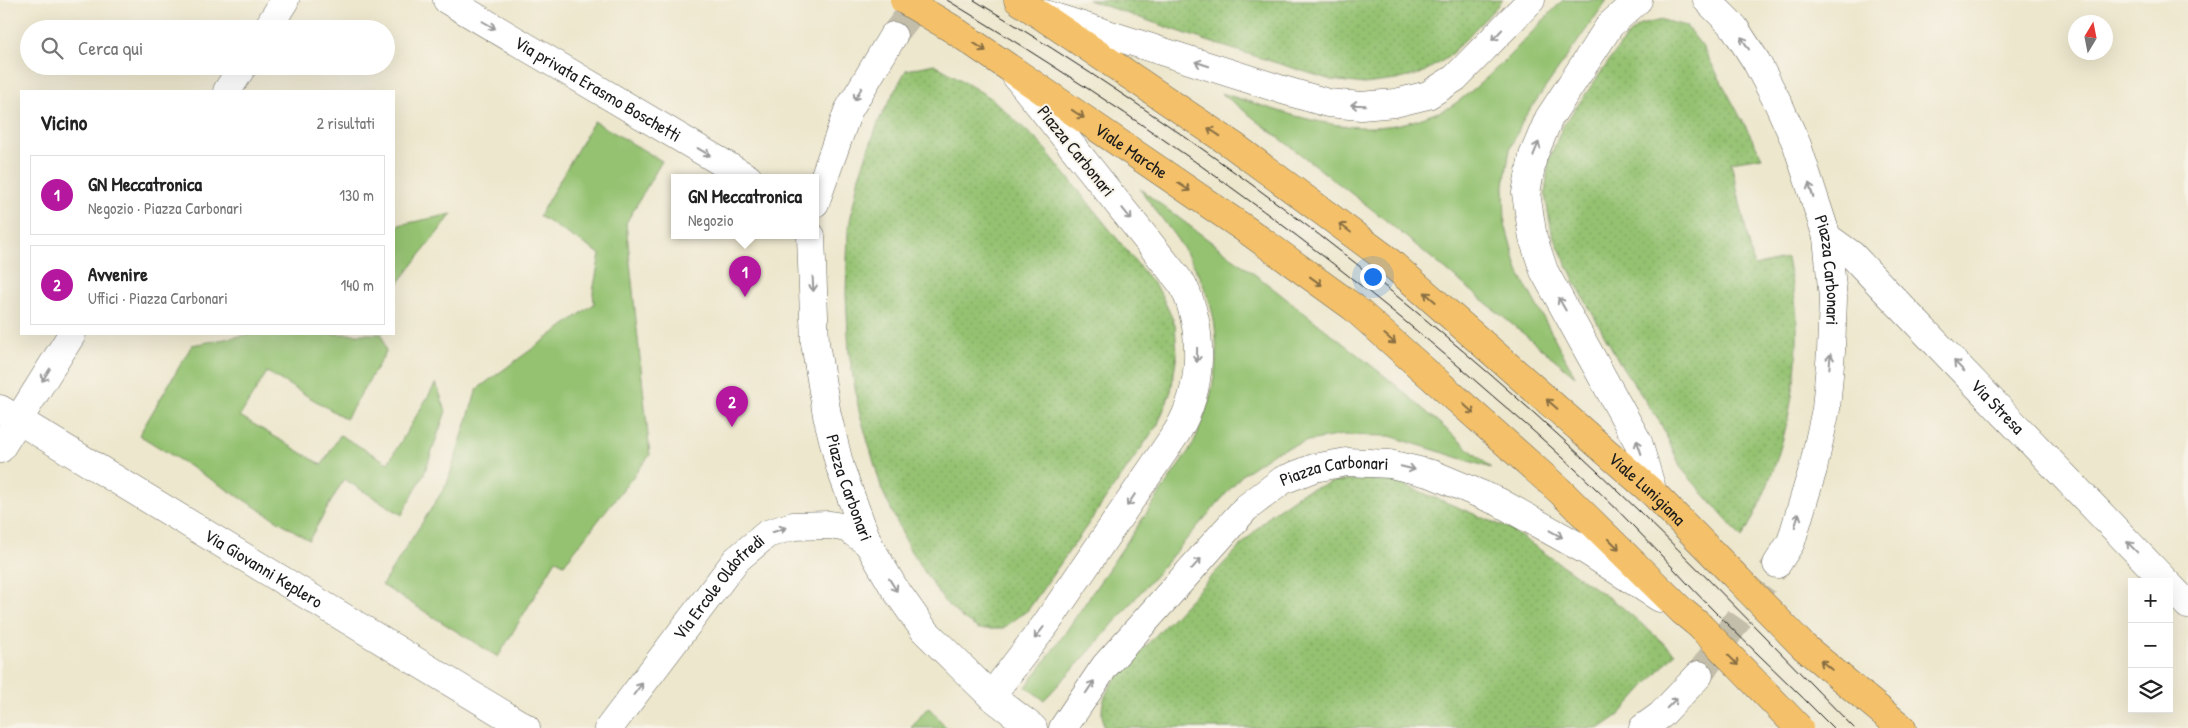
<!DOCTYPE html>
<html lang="it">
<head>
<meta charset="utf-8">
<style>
  :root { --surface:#fff; --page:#f2f2f2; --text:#222; --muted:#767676; --line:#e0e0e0; --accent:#b5179e }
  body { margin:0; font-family:"Patrick Hand",sans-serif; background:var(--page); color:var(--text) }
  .controls { position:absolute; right:15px; bottom:15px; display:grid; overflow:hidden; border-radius:0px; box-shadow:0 5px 20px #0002 }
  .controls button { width:45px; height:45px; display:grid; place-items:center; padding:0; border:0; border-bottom:1px solid var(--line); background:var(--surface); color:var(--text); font:25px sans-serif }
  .compass { position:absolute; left:2068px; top:15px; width:45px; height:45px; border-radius:50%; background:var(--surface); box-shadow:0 5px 20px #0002; rotate:10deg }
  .you { position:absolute; left:1372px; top:276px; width:18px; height:18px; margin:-12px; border:4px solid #fff; border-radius:50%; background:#1a73e8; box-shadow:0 0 0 8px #1a73e833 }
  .badge { display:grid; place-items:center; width:32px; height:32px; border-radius:50%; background:var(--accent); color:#fff; font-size:16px; font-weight:700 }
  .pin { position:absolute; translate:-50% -41px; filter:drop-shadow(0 1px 2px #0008) }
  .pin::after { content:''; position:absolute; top:26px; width:18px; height:15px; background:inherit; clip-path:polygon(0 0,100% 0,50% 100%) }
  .popup { position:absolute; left:671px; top:174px; width:148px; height:65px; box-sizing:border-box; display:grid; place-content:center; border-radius:0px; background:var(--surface); filter:drop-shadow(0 1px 4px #0005); font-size:16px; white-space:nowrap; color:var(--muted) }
  .popup b { font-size:19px; color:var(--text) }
  .popup::after { content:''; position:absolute; left:50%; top:100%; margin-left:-10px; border:10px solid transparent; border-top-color:var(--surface) }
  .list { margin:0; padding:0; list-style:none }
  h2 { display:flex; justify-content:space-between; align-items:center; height:65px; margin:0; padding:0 20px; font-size:21px }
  h2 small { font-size:16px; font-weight:400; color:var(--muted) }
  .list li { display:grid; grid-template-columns:32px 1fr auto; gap:15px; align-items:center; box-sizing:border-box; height:80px; margin:0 10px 10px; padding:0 10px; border:1px solid var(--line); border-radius:0px }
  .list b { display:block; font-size:19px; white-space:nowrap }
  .list p { margin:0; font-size:16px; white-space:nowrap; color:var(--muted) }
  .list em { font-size:16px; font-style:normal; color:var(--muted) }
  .icon { flex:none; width:28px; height:28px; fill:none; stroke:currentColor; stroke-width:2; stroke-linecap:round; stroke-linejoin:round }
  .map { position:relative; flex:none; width:2188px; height:728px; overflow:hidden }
  .search { position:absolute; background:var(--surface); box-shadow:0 5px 20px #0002; left:20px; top:20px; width:375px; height:55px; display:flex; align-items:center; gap:12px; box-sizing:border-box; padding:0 18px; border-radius:28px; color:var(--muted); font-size:19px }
  .panel { position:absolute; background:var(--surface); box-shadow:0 5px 20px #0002; left:20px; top:90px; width:375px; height:245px; border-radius:0px }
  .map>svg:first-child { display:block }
</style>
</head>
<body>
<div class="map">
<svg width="2188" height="728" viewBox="0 0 2188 728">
  <defs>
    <pattern id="park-dots" width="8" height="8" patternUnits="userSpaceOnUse" patternTransform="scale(1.25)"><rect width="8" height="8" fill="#94c271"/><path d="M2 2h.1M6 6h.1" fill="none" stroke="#7fa661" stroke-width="1.8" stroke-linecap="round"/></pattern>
  </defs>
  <rect width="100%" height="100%" fill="#f7f3e8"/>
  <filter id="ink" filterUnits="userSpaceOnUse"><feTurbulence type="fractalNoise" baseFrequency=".02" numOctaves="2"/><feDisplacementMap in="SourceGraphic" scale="10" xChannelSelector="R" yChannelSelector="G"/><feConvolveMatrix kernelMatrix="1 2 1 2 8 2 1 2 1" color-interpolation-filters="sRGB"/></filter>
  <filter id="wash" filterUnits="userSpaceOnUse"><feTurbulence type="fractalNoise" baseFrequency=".0096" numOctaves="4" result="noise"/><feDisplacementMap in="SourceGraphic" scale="20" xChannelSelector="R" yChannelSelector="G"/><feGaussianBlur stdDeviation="1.12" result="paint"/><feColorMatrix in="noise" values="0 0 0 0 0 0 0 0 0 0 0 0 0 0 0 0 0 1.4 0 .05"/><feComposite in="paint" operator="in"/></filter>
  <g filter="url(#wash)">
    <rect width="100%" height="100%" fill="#ede7cd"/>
    <!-- grass -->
    <g fill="#94c271" stroke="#586f46">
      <path d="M1563,0H1607L1524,118L1510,149L1504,185L1505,224L1518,271L1575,376L1378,214L1221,93C1289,113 1355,143 1425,117C1434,113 1445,111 1453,105C1492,78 1529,34 1563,0Z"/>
      <path d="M594,121L662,161L626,223L650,455L564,564L556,560L498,657L382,585L447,484L477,389L594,304L593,292L600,254L539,216Z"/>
      <path d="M1140,189L1265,282L1391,381L1491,468L1390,436L1342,435L1308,441L1275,452L1243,474L1088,653L1044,700L1026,687L1063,636L1192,446C1216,395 1227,338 1203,284C1189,250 1161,219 1140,189Z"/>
      <path d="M452,214L394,289V226Z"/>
      <path d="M252,334H382L386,352L346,419L267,372L240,416L322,465L340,435L388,463L436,383L446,411L424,474L402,515L344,479L309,540L139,435L192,345Z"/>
      <path d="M928,707L947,728H911Z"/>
    </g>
    <!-- park -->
    <g fill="url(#park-dots)" stroke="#586f46">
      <path d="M1088,0H1503L1447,58L1420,74L1396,80L1364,84L1331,80L1210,42Z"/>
      <path d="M1662,20L1686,26L1702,46L1762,157L1731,162L1754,266L1787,258C1790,278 1797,301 1797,322C1799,397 1779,474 1742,538L1681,468L1661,424L1621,365L1575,282L1552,233L1545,195L1549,159L1563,126L1626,37L1640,25Z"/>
      <path d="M934,64L991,98L1041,144L1160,292L1175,324L1177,354L1171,391L1158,424L1028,610L1002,629H979L963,619L944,601L910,550L882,490L859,411L849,353L846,294L848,231L859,176L879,120L906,70Z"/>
      <path d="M1365,479L1397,482L1510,529L1622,607L1675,653L1619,715L1600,728H1104C1099,703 1104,695 1118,675L1270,515L1303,492L1333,482Z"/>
    </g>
  </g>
  <g filter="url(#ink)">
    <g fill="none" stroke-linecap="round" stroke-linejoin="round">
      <!-- street-tunnel -->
      <g stroke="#c3beaa" stroke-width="28" stroke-dasharray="28 14" stroke-linecap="butt">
        <path d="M893,36L921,0"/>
        <path d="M1699,675L1777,564"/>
      </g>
      <defs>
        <g id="street">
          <path id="s1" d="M447,0L748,178"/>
          <path d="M1638,0L1610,25L1549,118L1533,156L1526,193L1533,238L1544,271L1638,442L1653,493"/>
          <path id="s2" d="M1707,0L1734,27L1756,61L1778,103L1797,145L1827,237L1833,298L1831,352L1826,409L1813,469L1791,542L1777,564"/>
          <path d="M1045,14L1283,90L1328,103L1361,106L1395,103L1428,95L1455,78L1531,0"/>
          <path d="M267,29L285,0"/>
          <path d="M227,91L243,66"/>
          <path d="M815,203L848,111L893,36"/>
          <path id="s3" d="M811,236L815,343L827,415L840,467L868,543L893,586L924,630L991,696L1033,728"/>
          <path id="s4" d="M1827,237L1852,255L1886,291L2166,582"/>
          <path id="s5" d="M0,409L526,728"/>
          <path d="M0,449L72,334"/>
          <path d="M2169,585L2188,605"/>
          <path d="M991,696L1046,624L1177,432C1203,389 1205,331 1183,285L1016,76"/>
          <path id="s6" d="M609,728L736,560L767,534L793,526L830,525L847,528L868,543"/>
          <path id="s7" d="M1063,728L1105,666L1246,508L1283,480L1314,468L1347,462L1390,464L1432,474L1499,502L1587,551L1660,598"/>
          <path d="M1643,728L1661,715L1699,675"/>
        </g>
        <g id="primary">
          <path id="s8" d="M1018,0L1234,146L1384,257L1653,493L1736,577"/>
          <path id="s9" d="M951,28L1248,231L1353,307L1560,491L1682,611L1699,625"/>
          <path d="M1863,696L1902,728"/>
        </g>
      </defs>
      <!-- street casing -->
      <use href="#street" stroke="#65635a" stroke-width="29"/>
      <!-- primary casing -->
      <use href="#primary" stroke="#65635a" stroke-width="29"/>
      <!-- street -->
      <use href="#street" stroke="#fff" stroke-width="28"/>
      <!-- primary -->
      <use href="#primary" stroke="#f4c16a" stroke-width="28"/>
      <!-- tram -->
      <g stroke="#1c1c1c" stroke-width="1">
        <path d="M947,0C1141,117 1324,247 1494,397C1542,438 1590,481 1634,527C1661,554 1686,583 1714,611C1753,650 1794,688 1833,728"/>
        <path d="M974,0C1186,128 1386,276 1568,444C1667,535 1760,632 1854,728"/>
      </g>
      <defs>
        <g id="primary-bridge">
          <path d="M904,0L951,28"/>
          <path d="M1736,577L1803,646L1863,696"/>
          <path d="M1699,625L1799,728"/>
        </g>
      </defs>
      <!-- primary-bridge casing -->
      <use href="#primary-bridge" stroke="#65635a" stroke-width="29" stroke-linecap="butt"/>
      <!-- primary-bridge -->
      <use href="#primary-bridge" stroke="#f4c16a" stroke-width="28"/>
    </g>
    <!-- one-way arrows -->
    <defs><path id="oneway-shaft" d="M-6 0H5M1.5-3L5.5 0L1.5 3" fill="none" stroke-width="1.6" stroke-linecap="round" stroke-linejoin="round" transform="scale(1.25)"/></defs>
    <g stroke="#999">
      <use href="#oneway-shaft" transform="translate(489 25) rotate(30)"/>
      <use href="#oneway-shaft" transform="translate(1497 35) rotate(133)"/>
      <use href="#oneway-shaft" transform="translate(1745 43) rotate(-122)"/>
      <use href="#oneway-shaft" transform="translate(1202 64) rotate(-162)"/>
      <use href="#oneway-shaft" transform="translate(858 94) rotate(120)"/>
      <use href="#oneway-shaft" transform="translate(1358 105) rotate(-178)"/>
      <use href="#oneway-shaft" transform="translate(1536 149) rotate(-68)"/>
      <use href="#oneway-shaft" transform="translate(704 152) rotate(31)"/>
      <use href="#oneway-shaft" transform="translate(1811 190) rotate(-108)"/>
      <use href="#oneway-shaft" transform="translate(1127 214) rotate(51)"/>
      <use href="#oneway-shaft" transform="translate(813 284) rotate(87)"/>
      <use href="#oneway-shaft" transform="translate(1562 304) rotate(-120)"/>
      <use href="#oneway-shaft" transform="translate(1197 355) rotate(91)"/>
      <use href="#oneway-shaft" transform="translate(1830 361) rotate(-85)"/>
      <use href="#oneway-shaft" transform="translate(1959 366) rotate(-134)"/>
      <use href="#oneway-shaft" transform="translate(46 375) rotate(122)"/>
      <use href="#oneway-shaft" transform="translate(1639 447) rotate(-109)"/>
      <use href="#oneway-shaft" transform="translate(1408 468) rotate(14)"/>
      <use href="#oneway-shaft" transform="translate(1131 500) rotate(124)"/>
      <use href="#oneway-shaft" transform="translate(1797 520) rotate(-73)"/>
      <use href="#oneway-shaft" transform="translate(779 530) rotate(-19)"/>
      <use href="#oneway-shaft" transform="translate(1556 534) rotate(29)"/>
      <use href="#oneway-shaft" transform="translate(2132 547) rotate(-134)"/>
      <use href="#oneway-shaft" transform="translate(1196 564) rotate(-48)"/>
      <use href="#oneway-shaft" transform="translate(893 585) rotate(58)"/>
      <use href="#oneway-shaft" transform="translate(1039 633) rotate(128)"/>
      <use href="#oneway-shaft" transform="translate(1090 687) rotate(-56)"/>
      <use href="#oneway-shaft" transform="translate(638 689) rotate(-53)"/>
      <use href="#oneway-shaft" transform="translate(1672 703) rotate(-45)"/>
    </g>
    <g stroke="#886e43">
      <use href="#oneway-shaft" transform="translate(980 47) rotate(34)"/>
      <use href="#oneway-shaft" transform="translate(1078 114) rotate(34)"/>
      <use href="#oneway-shaft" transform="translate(1214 132) rotate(-146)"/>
      <use href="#oneway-shaft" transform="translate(1184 187) rotate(34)"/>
      <use href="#oneway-shaft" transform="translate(1345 228) rotate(-143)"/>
      <use href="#oneway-shaft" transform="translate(1316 281) rotate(36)"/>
      <use href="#oneway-shaft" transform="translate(1430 297) rotate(-139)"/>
      <use href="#oneway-shaft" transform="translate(1390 339) rotate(41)"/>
      <use href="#oneway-shaft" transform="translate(1552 404) rotate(-139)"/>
      <use href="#oneway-shaft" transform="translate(1469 409) rotate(42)"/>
      <use href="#oneway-shaft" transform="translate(1614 544) rotate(45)"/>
      <use href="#oneway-shaft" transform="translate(1733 660) rotate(46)"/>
      <use href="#oneway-shaft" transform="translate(1826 665) rotate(-140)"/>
    </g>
  </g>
  <g text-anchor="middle" stroke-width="4" stroke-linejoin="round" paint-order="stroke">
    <!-- street labels -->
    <g font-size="18" fill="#1c1c1c" stroke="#f7f3e8">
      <text dy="6" stroke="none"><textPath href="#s1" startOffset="175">Via privata Erasmo Boschetti</textPath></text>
      <text dy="6" stroke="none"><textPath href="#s9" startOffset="218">Viale Marche</textPath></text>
      <text transform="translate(1076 151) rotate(51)" y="6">Piazza Carbonari</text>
      <text dy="6" stroke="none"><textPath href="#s2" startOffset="302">Piazza Carbonari</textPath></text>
      <text dy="6" stroke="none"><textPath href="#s4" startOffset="241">Via Stresa</textPath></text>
      <text dy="6" stroke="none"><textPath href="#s7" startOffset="386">Piazza Carbonari</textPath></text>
      <text dy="6" stroke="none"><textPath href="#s3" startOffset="256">Piazza Carbonari</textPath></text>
      <text dy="6" stroke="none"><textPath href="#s8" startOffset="798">Viale Lunigiana</textPath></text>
      <text dy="6" stroke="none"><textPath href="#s5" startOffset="308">Via Giovanni Keplero</textPath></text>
      <text dy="6" stroke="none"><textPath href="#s6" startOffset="179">Via Ercole Oldofredi</textPath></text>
    </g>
  </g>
</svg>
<div class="controls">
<button>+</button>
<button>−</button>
<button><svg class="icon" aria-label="layers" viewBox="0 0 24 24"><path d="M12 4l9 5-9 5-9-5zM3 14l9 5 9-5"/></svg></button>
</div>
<svg class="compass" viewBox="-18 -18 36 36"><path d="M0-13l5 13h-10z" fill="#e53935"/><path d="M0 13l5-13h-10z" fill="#767676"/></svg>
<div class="you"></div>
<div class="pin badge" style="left:745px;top:297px">1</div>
<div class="popup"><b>GN Meccatronica</b>Negozio</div>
<div class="pin badge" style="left:732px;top:427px">2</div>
<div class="search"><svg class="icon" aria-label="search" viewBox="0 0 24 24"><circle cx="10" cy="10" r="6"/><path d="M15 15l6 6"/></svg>Cerca qui</div>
<section class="panel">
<h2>Vicino<small>2 risultati</small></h2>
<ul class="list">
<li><span class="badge">1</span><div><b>GN Meccatronica</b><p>Negozio · Piazza Carbonari</p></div><em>130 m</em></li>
<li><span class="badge">2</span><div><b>Avvenire</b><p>Uffici · Piazza Carbonari</p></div><em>140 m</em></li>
</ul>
</section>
</div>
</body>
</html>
